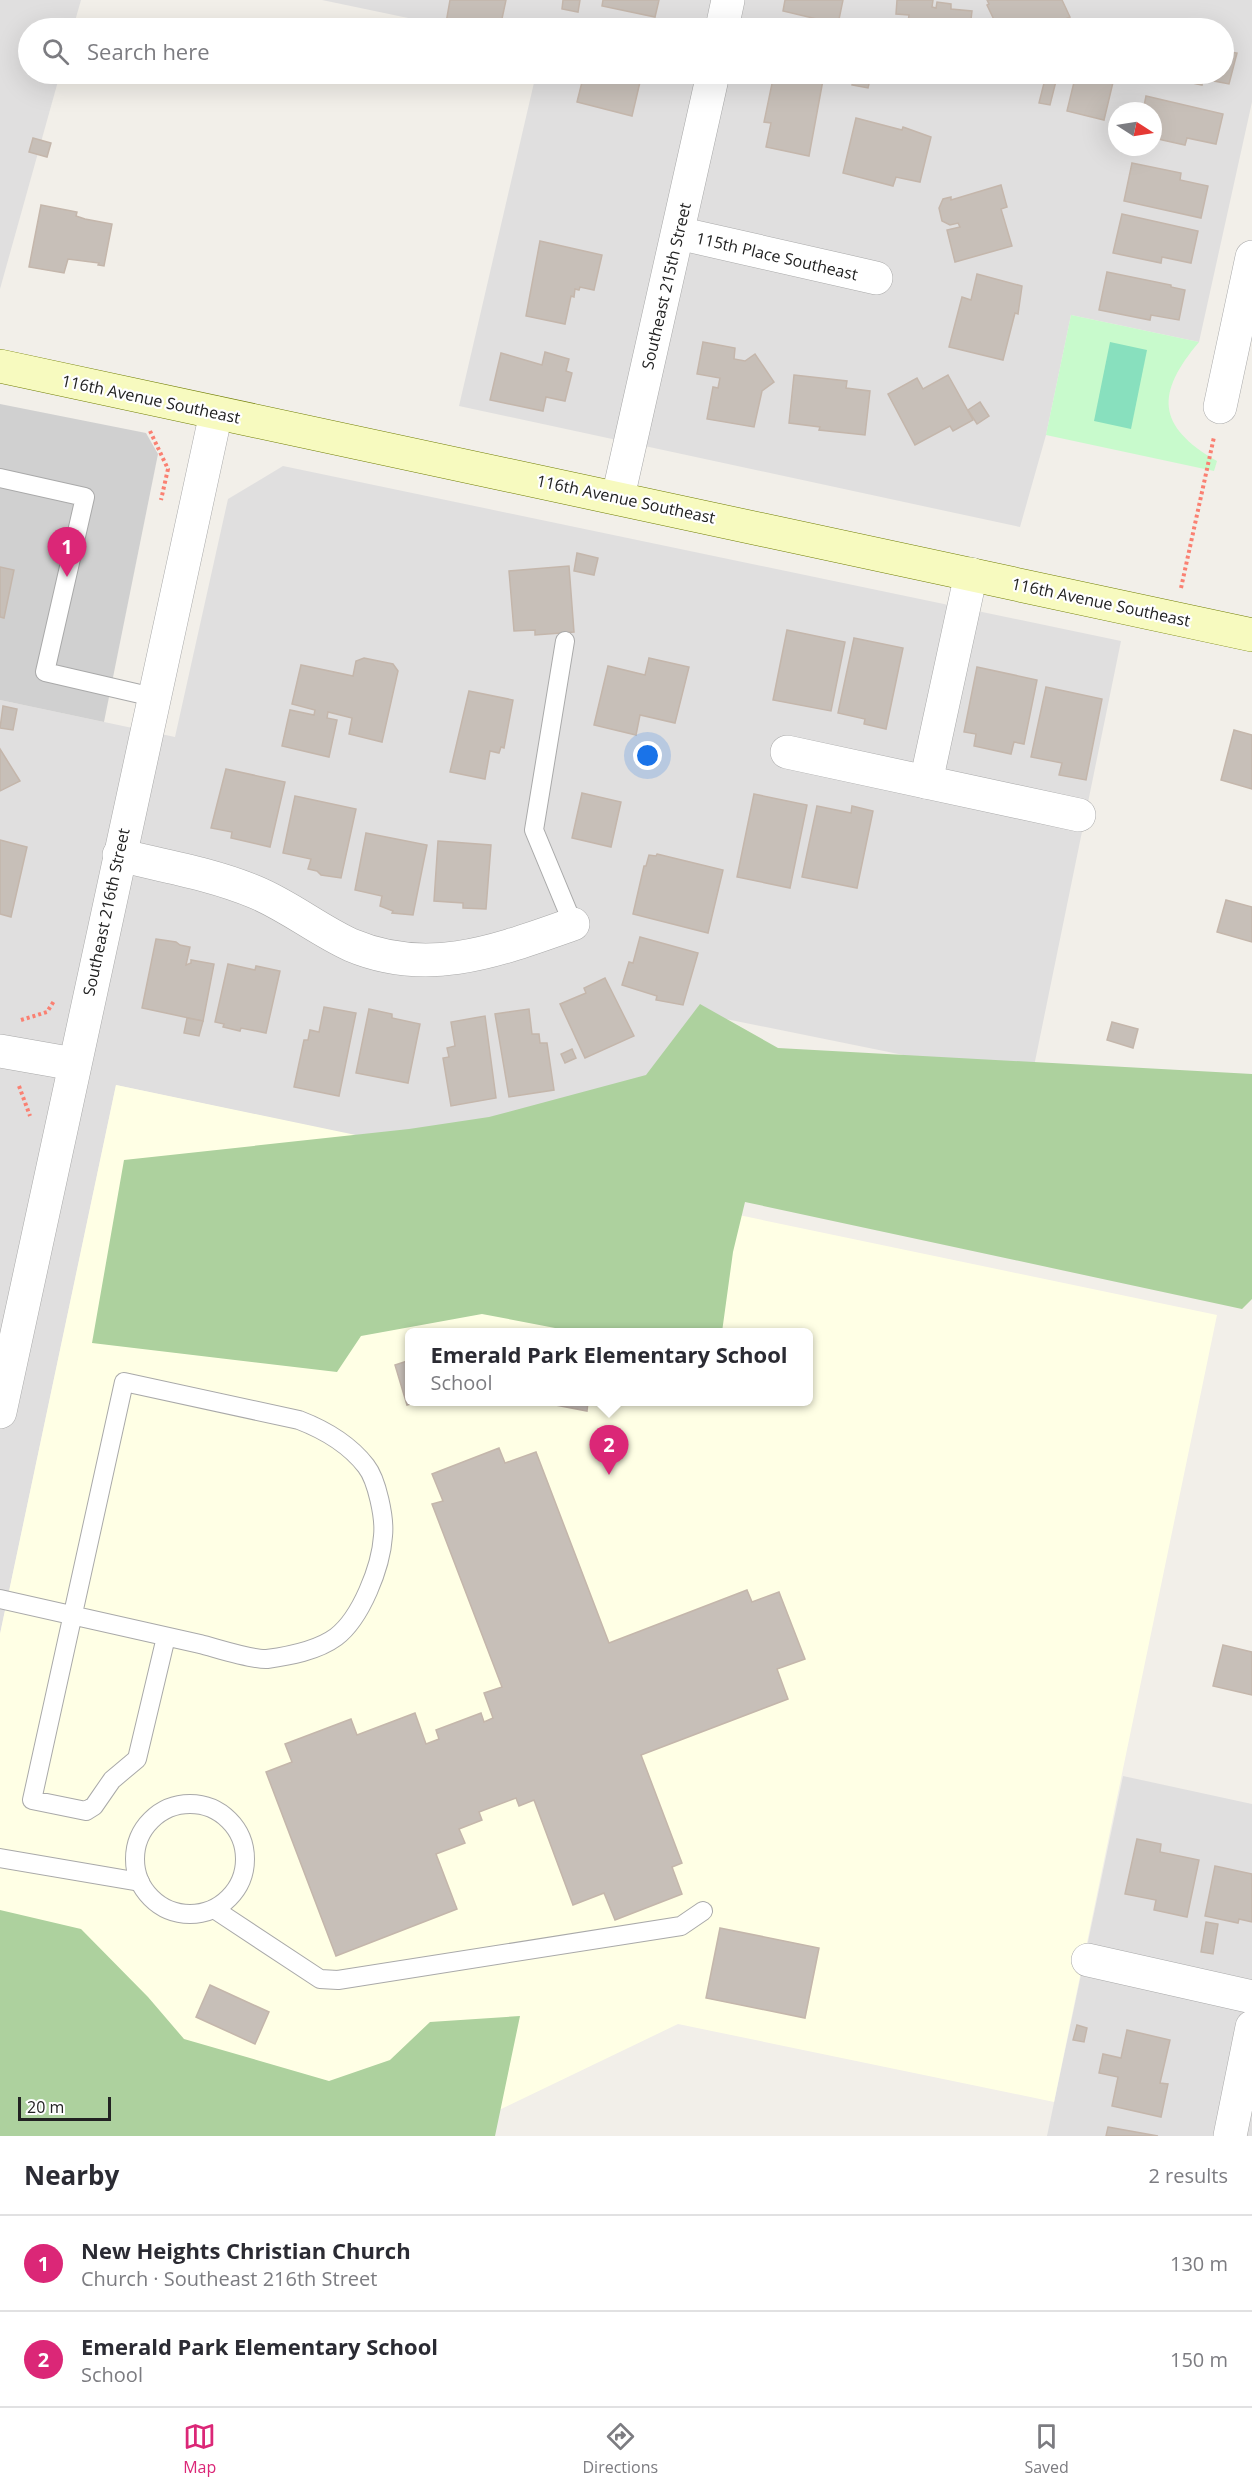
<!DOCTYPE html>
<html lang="en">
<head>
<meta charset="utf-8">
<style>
  :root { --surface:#fff; --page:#f2f2f3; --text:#2b2b33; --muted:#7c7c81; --line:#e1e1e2; --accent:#db2777 }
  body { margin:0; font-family:"Open Sans",sans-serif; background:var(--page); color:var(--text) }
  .compass { position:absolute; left:1108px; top:102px; width:54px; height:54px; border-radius:50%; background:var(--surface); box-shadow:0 6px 24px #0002; rotate:102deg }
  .scale { position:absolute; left:18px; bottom:15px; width:93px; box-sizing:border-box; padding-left:6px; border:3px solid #222; border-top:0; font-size:16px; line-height:21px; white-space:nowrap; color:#222; -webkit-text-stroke:4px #fff; paint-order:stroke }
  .you { position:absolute; left:648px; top:756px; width:21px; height:21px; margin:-15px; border:4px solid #fff; border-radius:50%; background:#1a73e8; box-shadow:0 0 0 9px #1a73e833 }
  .badge { display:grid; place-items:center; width:39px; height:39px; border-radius:50%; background:var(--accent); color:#fff; font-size:20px; font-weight:700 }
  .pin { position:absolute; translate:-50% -50px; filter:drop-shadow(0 2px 3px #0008) }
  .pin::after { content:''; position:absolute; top:32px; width:21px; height:18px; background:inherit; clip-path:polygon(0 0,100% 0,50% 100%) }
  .popup { position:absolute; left:405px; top:1328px; width:408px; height:78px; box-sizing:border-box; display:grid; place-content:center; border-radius:9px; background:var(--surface); filter:drop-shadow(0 2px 4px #0005); font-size:20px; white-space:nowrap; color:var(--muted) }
  .popup b { font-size:22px; color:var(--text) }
  .popup::after { content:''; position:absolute; left:50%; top:100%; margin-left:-12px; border:12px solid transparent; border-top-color:var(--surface) }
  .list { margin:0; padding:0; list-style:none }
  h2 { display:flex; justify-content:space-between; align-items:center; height:78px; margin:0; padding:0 24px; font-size:26px }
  h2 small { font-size:20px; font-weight:400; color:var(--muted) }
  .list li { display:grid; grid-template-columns:39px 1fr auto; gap:18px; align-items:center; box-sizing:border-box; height:96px; padding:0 24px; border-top:2px solid var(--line) }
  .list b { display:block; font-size:22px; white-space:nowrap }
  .list p { margin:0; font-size:20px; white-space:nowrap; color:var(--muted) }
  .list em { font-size:20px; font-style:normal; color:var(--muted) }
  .icon { flex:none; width:33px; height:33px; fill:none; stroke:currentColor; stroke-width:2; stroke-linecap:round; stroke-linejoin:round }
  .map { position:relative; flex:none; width:1252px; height:2136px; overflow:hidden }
  .search { position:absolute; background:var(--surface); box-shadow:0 6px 24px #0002; left:18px; right:18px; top:18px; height:66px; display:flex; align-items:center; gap:15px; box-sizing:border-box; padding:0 21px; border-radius:33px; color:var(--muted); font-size:22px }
  .sheet { height:270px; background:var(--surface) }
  nav { display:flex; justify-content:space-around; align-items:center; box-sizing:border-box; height:84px; border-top:2px solid var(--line); background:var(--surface); font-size:16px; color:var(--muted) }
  nav a { display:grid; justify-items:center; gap:3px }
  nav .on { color:var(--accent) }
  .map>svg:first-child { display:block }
</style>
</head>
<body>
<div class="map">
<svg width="1252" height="2136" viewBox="0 0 1252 2136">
  <rect width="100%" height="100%" fill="#f2efe9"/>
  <!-- residential -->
  <g fill="#e0dfdf" fill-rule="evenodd">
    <path d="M0,0H81L73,28H28V74H60L0,289Z"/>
    <path d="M322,0H1252V102L1199,342L1071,315L1046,435L1020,527L459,406L536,74H1224V28H456ZM1117,111H1153V147H1117Z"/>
    <path d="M283,466L1121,641L1031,1081L706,1015L664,1201L116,1085L0,1634V700L175,737L228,499Z"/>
    <path d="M1123,1776L1252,1804V2136H1047Z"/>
  </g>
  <!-- education -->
  <path fill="#ffffe5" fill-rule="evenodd" d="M116,1085L1217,1315L1054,2102L678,2024L468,2125L0,2028V1634ZM410,1332H808V1402H410Z"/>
  <!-- religious -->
  <path fill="#d0d0d0" d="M0,404L146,433L158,454L104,722L0,700Z"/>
  <!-- forest -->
  <g fill="#add19e">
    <path d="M700,1004L778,1048L1252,1074V1299L1242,1309L745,1202L733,1252L722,1332H576L482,1314L361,1336L337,1372L92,1343L124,1160L409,1129L489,1117L646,1075Z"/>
    <path d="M0,1910L81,1929L148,1997L184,2039L329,2081L390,2060L430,2022L520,2016L495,2136H0Z"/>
  </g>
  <!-- park -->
  <path fill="#c8facc" d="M1071,315L1199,342C1156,393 1156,426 1217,461L1214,471L1046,435Z"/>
  <!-- pitch -->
  <path fill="#88e0be" d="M1110,342L1147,350L1131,429L1094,421Z"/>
  <!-- building -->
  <g fill="#c7bfb8" stroke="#c4b6ab" stroke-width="1.5">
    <path d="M450,0H506L500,28H472L446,23Z"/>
    <path d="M563,0H580L578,12L562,9Z"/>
    <path d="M603,0H659L655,17L602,6Z"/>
    <path d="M785,0H843L838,24L783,11Z"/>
    <path d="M897,0H933L932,7L936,8L937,2L951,4V9L972,11L970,28H907L909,15L896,14Z"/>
    <path d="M987,0H1062L1070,17L1045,28H998L987,5L989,4Z"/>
    <path d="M1224,51L1237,53L1229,84L1203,79L1202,85L1151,74H1224Z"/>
    <path d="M584,74H632L630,80L640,82L632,116L577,102Z"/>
    <path d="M774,74H794L823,80L809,156L766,147L771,123L764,122Z"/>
    <path d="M855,74L871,76L868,88L852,85Z"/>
    <path d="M1076,74H1115L1104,120L1067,111Z"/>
    <path d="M1045,79L1056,81L1050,105L1039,103Z"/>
    <path d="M1146,96L1223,114L1216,144L1187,138L1185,145L1153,138V111H1143Z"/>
    <path d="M856,118L902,130L903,127L931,137L920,182L896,177L893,186L843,173Z"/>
    <path d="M33,138L51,143L47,157L29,152Z"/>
    <path d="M1132,163L1181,173L1180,180L1208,186L1201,218L1124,201Z"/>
    <path d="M1001,185L1007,207L1001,209L1012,246L955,262L947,230L960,227L958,223L950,225L942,221L939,208L943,199L951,197V200Z"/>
    <path d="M41,205L77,212L76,216L85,219L112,224L104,266L98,265L99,263L68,259L64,273L29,267Z"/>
    <path d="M1122,214L1198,231L1191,263L1162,257L1161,263L1113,253Z"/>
    <path d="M540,241L602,255L594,290L580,287L579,290L575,289L574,297L571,296L565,324L526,316Z"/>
    <path d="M1107,272L1171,285V287L1185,290L1179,320L1151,315L1150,320L1099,310Z"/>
    <path d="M977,274L1022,286L1018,314L1015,313L1003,360L949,347L962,297L971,300Z"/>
    <path d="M703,342L735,348L734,359L745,361L755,354L774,382L762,391L754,427L707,419L713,387L718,388L720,378L697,374Z"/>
    <path d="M545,352L569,359L566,371L572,373L565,401L546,397L543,411L490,400L501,353L542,365Z"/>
    <path d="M794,375L847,381L846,388L870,391L865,435L819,430L820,427L789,423Z"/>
    <path d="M948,375L973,420L953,431L950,426L915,445L888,394L917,378L923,389Z"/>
    <path d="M980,402L989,416L977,424L968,410Z"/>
    <path d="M577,553L598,558L594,575L574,571Z"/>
    <path d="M569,566L574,632L535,635V630L514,631L509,571Z"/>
    <path d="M0,567L14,570L4,618L0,617Z"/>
    <path d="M787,630L845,642L831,711L773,700Z"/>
    <path d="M854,638L903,648L886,729L864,724L865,719L838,713Z"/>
    <path d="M364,658L393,664L398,671L382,742L349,734L352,718L328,712L327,718L337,720L329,757L282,746L290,710L314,715L315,710L292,704L301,665L353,676L356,661Z"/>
    <path d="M649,658L689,667L675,723L640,715L636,735L594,725L608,666L645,675Z"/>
    <path d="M977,667L1037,680L1024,744L1014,742L1011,754L974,746L976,734L964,732Z"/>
    <path d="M1046,687L1102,699L1086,780L1059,775L1062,763L1031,757Z"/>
    <path d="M469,691L513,700L504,748L501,747L499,753L490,751L485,779L450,772Z"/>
    <path d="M3,706L17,709L13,730L0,728Z"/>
    <path d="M1234,730L1252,735V789L1221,780Z"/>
    <path d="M0,749L20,781L0,791Z"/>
    <path d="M226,769L285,782L270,847L231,838L232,832L211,828Z"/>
    <path d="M582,793L621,802L611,847L572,838Z"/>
    <path d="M754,794L807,805L790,888L737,877Z"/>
    <path d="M295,796L356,809L341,878L321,875L317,871L308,869L311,859L283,853Z"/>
    <path d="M817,806L851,813L852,806L873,811L857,888L802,877Z"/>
    <path d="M366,833L427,845L413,915L392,913L393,911L380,906L382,896L355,890Z"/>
    <path d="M0,840L27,847L11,917L0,914Z"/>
    <path d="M438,841L491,845L486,909L463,908V903L434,901Z"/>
    <path d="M657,854L723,870L708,933L633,914L644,866H646L649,855L656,856Z"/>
    <path d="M1226,900L1252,907V942L1217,932Z"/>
    <path d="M640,937L698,953L683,1005L656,1000L657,996L622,985L629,962L633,963Z"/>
    <path d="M156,939L176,942L180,945L190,947L186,965L191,963V960L214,964L203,1021L142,1008Z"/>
    <path d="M228,964L255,970L256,966L280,971L266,1033L241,1028L240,1031L223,1027L224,1024L215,1022Z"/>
    <path d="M605,978L634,1036L585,1058L560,1004L586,993L584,988Z"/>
    <path d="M324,1007L356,1013L339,1096L294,1087L304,1040H308L310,1030L319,1032Z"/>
    <path d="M369,1009L392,1014V1018L420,1024L408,1083L356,1073Z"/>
    <path d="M529,1009L532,1034H539L540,1043H547L554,1090L509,1097L495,1014Z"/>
    <path d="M485,1016L496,1098L451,1106L443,1058L449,1057L447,1048L455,1046L451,1022Z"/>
    <path d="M187,1018L203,1021L199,1036L184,1033Z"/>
    <path d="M1112,1022L1138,1029L1133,1048L1107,1040Z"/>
    <path d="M572,1049L576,1058L565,1063L561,1054Z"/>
    <path d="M410,1360V1402H417L407,1405L395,1365Z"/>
    <path d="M540,1402H588L587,1411Z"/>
    <path d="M499,1448L505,1463L536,1452L609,1643L747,1590L752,1602L779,1592L805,1659L777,1669L788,1699L641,1755L682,1863L672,1867L682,1894L615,1920L604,1893L573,1905L534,1800L519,1806L516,1798L479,1812L482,1820L459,1829L465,1843L436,1854L457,1909L336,1956L266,1772L292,1762L285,1744L351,1719L357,1735L415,1713L426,1744L439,1739L436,1730L481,1713L484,1722L493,1718L484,1693L502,1687L432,1504L443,1501L432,1474Z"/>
    <path d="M1223,1645L1252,1652V1695L1213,1686Z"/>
    <path d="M1137,1839L1161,1844L1160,1852L1199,1860L1187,1917L1154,1910L1156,1900L1125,1894Z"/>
    <path d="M1215,1866L1252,1874V1922L1239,1919L1238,1923L1205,1916Z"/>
    <path d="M1206,1922L1218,1924L1213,1954L1201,1952Z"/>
    <path d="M720,1928L819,1948L805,2018L706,1998Z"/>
    <path d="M210,1985L269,2012L255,2044L196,2017Z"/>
    <path d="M1077,2025L1087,2028L1084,2042L1073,2040Z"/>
    <path d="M1127,2030L1170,2040L1160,2083L1168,2084L1161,2117L1112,2106L1118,2077L1099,2073L1103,2054L1121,2058Z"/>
    <path d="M1108,2127L1158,2136H1106Z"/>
  </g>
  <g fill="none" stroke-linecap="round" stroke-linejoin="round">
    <defs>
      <g id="lane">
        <path d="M0,478L85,497L45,672L153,697"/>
        <path d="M565,641L534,830L573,924"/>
        <path d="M0,1599C67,1614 133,1629 200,1644C216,1648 252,1660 267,1659C289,1656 317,1651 336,1637C361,1618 381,1567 383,1536C385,1518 377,1480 366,1466C349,1444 325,1430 299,1420L124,1382L32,1800L86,1811L94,1806L112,1780L137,1759L166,1637"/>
        <circle cx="190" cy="1859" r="55"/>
        <path d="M0,1858L140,1882"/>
        <path d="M214,1909L320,1979L338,1980L681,1926L703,1911"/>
      </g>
      <g id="street">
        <path d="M722,28L728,0"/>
        <path d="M678,233L876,278"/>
        <path d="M1220,407L1252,257"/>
        <path d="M618,497L713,74"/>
        <path d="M787,752L1079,815"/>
        <path d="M926,782L971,574"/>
        <path d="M119,855C164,866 212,874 255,892C289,906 318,930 351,945C429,978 499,950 573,924"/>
        <path d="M0,1051L74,1064"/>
        <path d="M0,1412L216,413"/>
        <path d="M1088,1960L1252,1997"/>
        <path d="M1230,2136L1252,2027"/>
      </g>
      <path id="secondary" d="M0,366L1252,635"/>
    </defs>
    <!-- lane casing -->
    <use href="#lane" stroke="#a9a9a9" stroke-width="20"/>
    <!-- street casing -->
    <use href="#street" stroke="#a9a9a9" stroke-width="34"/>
    <!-- secondary casing -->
    <use href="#secondary" stroke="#707d05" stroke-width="34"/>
    <!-- path -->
    <g stroke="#fa8072" stroke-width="4" stroke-dasharray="3 3" stroke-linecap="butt">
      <path d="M150,431L168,469L161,500"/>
      <path d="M1181,588L1214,437"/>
      <path d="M21,1020L47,1012L54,1001"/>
      <path d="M19,1086L30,1116"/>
    </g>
    <!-- lane -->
    <use href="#lane" stroke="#fff" stroke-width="18"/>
    <!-- street -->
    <use href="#street" stroke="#fff" stroke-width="33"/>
    <!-- secondary -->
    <use href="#secondary" stroke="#f7fabf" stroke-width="33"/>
  </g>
  <g text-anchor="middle" stroke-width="4.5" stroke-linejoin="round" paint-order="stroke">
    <!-- street labels -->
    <g font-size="16" fill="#222" stroke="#fff">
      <text transform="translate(777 256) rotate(13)" y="6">115th Place Southeast</text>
      <text transform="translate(666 286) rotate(-77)" y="6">Southeast 215th Street</text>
      <text transform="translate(151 399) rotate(12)" y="6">116th Avenue Southeast</text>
      <text transform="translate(626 499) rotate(12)" y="6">116th Avenue Southeast</text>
      <text transform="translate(1101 602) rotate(12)" y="6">116th Avenue Southeast</text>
      <text transform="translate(106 912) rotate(-78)" y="6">Southeast 216th Street</text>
    </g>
  </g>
</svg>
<svg class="compass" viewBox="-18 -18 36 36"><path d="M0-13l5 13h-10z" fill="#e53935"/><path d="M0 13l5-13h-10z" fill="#7c7c81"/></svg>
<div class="scale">20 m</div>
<div class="you"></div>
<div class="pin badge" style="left:67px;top:577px">1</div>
<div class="pin badge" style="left:609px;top:1475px">2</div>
<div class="popup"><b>Emerald Park Elementary School</b>School</div>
<div class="search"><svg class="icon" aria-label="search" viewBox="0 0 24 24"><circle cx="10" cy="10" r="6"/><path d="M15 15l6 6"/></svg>Search here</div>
</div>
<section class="sheet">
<h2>Nearby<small>2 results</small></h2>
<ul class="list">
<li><span class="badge">1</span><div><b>New Heights Christian Church</b><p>Church · Southeast 216th Street</p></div><em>130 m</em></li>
<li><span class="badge">2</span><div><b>Emerald Park Elementary School</b><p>School</p></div><em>150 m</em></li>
</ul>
</section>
<nav>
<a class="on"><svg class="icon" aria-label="map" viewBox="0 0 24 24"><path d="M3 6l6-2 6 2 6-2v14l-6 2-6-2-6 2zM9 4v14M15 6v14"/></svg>Map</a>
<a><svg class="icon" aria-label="directions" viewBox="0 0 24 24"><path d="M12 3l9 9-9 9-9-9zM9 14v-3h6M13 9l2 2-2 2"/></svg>Directions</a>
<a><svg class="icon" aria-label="saved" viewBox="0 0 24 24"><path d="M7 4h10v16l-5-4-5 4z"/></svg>Saved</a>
</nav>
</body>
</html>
